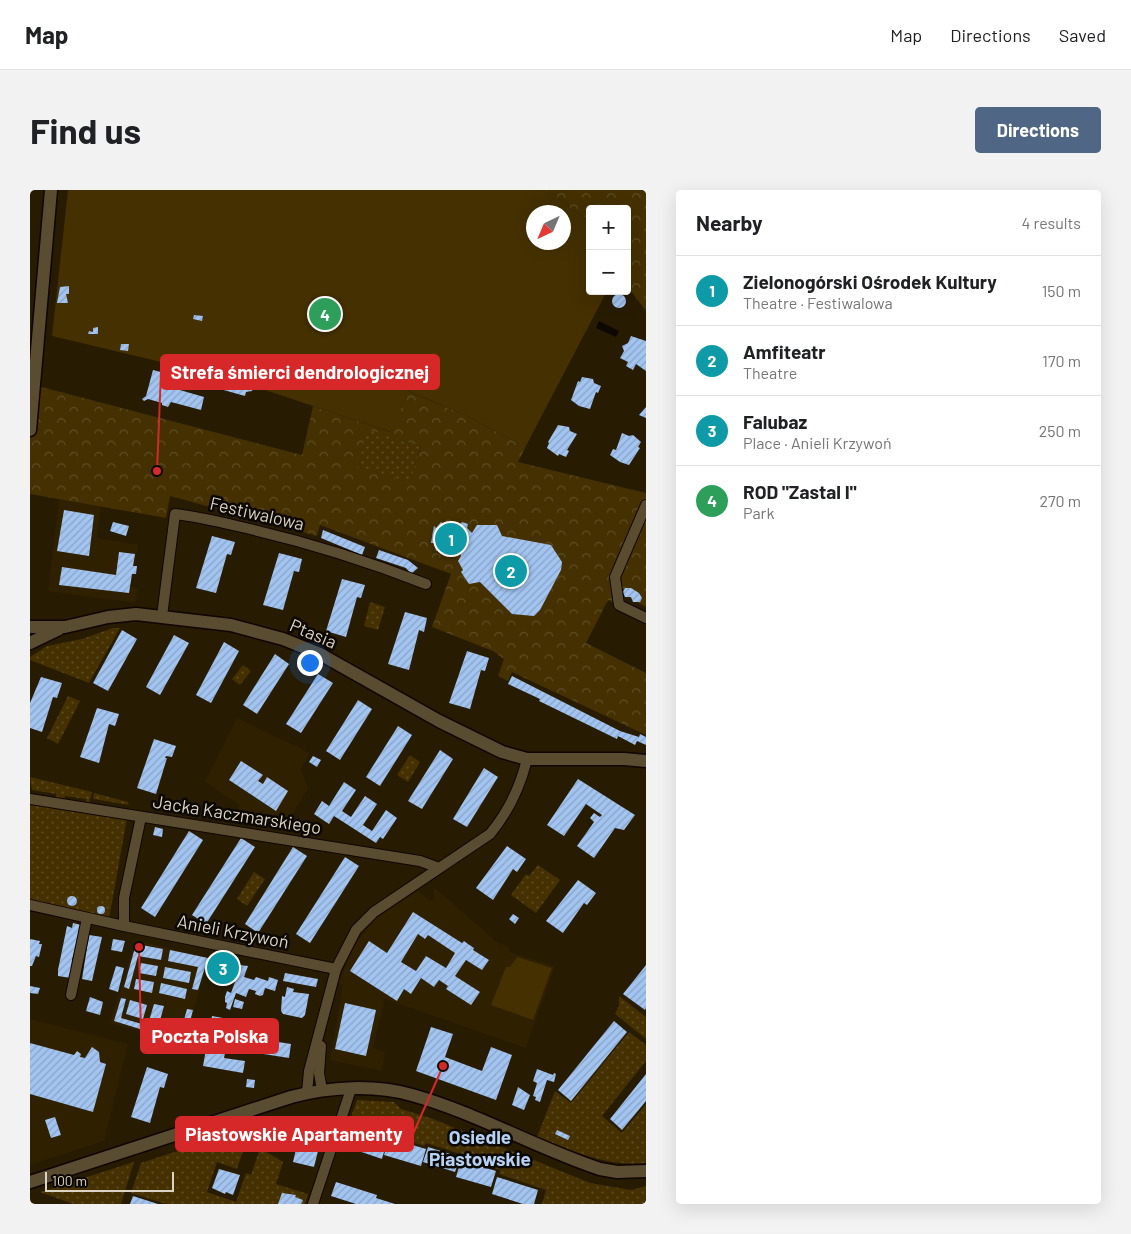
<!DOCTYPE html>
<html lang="en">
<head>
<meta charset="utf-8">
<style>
  :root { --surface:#fff; --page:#f2f2f2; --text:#202124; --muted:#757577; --line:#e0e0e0; --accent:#4f6685 }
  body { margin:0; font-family:Barlow,sans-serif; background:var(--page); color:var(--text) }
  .controls { position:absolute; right:15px; top:15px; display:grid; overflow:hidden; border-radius:5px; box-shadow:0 5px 20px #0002 }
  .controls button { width:45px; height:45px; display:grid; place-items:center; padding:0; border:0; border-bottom:1px solid var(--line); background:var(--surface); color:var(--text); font:25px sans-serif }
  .compass { position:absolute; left:496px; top:15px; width:45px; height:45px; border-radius:50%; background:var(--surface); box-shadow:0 5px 20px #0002; rotate:224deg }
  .scale { position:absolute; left:15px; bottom:12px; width:129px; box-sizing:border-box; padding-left:5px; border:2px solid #dbd3c4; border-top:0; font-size:14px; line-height:18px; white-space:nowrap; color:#dbd3c4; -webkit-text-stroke:4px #0b0701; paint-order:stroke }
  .you { position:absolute; left:279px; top:472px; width:18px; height:18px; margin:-12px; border:4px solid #fff; border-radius:50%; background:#1a73e8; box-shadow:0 0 0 8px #1a73e833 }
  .badge { display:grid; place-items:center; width:32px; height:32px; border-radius:50%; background:var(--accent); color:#fff; font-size:16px; font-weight:700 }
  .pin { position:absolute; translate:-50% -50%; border:2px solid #fff; box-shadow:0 1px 5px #0006 }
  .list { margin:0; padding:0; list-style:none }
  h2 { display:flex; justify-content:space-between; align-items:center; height:65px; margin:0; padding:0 20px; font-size:21px }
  h2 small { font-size:16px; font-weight:400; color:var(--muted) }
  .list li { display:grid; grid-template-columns:32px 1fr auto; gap:15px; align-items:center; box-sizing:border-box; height:70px; padding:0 20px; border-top:1px solid var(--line) }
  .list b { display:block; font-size:19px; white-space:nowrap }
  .list p { margin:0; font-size:16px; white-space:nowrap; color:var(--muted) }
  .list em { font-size:16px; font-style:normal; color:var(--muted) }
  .map { position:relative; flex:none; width:616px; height:1014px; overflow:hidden; border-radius:5px }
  header { display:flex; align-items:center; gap:30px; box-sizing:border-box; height:70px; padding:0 25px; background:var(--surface); border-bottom:1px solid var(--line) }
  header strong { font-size:24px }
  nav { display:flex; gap:28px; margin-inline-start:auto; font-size:18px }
  .intro { display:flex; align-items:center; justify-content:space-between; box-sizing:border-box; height:120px; padding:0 30px }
  h1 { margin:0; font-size:35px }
  .button { padding:12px 22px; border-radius:5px; background:var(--accent); color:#fff; font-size:18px; font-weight:700 }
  main { display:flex; gap:30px; padding:0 30px }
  aside { flex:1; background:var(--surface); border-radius:5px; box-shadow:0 5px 20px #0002 }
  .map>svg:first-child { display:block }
</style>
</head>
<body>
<header>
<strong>Map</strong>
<nav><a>Map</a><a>Directions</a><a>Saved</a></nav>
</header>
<div class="intro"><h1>Find us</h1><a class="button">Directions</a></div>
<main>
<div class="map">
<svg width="616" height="1014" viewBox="0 0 616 1014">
  <defs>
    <pattern id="grass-dots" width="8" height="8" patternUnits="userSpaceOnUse" patternTransform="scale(1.25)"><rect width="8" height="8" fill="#443000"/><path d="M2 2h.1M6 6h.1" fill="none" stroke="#5e4d24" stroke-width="1.8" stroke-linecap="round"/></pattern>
    <pattern id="forest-crowns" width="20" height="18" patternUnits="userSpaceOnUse" patternTransform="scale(1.25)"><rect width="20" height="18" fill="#443000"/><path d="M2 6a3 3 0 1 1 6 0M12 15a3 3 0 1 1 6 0" fill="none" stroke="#5e4d24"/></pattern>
    <pattern id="building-hatch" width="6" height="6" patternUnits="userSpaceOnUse" patternTransform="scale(1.25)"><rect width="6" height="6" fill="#a2c4f1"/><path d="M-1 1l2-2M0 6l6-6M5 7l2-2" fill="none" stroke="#8aa3c4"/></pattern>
  </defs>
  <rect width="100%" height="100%" fill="#271b02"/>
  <!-- built -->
  <g fill="#2f2000">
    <path d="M29,309L71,316L67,348L108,355L101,396L108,398L105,413L18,401Z"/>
    <path d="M207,528L280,563L271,579L278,599L255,636L208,626L209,615L175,592Z"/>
    <path d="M404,697L467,752L479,757V762L525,776L496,858L355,809L343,858L355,862L352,881L300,870L313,795L309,793L317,772L328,750L345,729L385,703L389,701L400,711L404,708Z"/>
    <path d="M106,750L178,768L155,852L80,833Z"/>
    <path d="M0,829L98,854L74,951L0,975Z"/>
  </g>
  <!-- grass -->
  <g fill="url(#grass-dots)">
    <path d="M284,220L391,256L380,293L326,276Z"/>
    <path d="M340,412L355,417L348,440L334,436Z"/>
    <path d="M83,438H90L59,493L0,470V467L17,456L52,449Z"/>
    <path d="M213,475L221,481L210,495L202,489Z"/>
    <path d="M38,506L50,511L28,554L17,548Z"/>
    <path d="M380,565L390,572L378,592L367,585Z"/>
    <path d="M0,587L62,602L59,614L56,615V609L35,606L34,611L26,610V604L2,600Z"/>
    <path d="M64,603L98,612L99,615L63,609Z"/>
    <path d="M0,613L97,628L79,729L0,712Z"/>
    <path d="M508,675L530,690L506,723L481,705L496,684L499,686Z"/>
    <path d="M224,682L235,689L217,716L207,709Z"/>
    <path d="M589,806L616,827V849L585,824L589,816Z"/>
    <path d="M599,842L616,855V871L572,926L592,943L616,914V973C577,977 543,961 507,947L525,901L541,913Z"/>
    <path d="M327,910L364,912L371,919L403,929L560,993L601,1000L616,996V1014H512L516,1000L469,984L470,980L434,968V965L396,953L394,956L359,945L357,949L318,936Z"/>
    <path d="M221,937L207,979L187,972L177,1002L206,1012L216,983L221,985L230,958L253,972L246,994L278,1004L275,1014H136L101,1003L111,973Z"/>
    <path d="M104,972L91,1014H43L10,1002Z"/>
  </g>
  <!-- forest -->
  <g fill="url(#forest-crowns)" fill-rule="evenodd">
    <path d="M518,0H616V121L597,96V19H560V30L541,19Z"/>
    <path d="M0,194L272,265L283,216L360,242L377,201L433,224L486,252H498L488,272L616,303V417L592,404L584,413L578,410L556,453L616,483V545L482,482L478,491L468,486L474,469L463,461L402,437L421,384L290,335L287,346L140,306L136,328L0,304ZM337,239L391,256L380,292L326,276Z"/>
  </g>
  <!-- garden -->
  <g fill="#443000" fill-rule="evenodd">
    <path d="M38,0H518L541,19L560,30V101H577L498,252H486L433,224L378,201L361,242L238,201L127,171L22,146ZM503,22H534V52H503Z"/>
    <path d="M127,275L136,280L135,286L119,285V279Z"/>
    <path d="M487,767L522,778L503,830L461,815L476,777H480Z"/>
  </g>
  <!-- water -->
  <path fill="#0d0801" d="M569,131L589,141L586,147L566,138Z"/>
  <!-- building -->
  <g fill="url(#building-hatch)" fill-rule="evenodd">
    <path d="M39,96V104H36L38,113H27L30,97Z"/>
    <circle cx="589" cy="111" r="7"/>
    <path d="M164,125L173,126L172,131L163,129Z"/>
    <path d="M68,137V144H58L59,141L63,142V138Z"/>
    <path d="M601,146L616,151V181L606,174L603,180L596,176L598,172L590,168L594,161L592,156L598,153Z"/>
    <path d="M91,154H99L98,161L90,160Z"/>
    <path d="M123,180L146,186L143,198L174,207L171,220L141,212L138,217L132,215V213L118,209L114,211L112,209L116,206Z"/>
    <path d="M552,187L563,189L564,193L571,196L568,203L566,202L560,219L549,216L541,210L548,191L550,192Z"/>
    <path d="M185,188L223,198L222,201L216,202L215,206L190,199L191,196L184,192Z"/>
    <path d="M616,217V228L609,225Z"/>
    <path d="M528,235L539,237L540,241L547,244L537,260L539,261L536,267L529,264L528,266L517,258L519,253L518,252Z"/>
    <path d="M592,243L599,246L603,245L611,252L608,257L610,258L599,275L590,272L580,265L583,259L586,260Z"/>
    <path d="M219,319L227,321L225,329L217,327Z"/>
    <path d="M34,320L64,325L59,366L27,361Z"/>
    <path d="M83,332L99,336L96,346L80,341Z"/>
    <path d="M411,332L422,341L432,332L438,334L437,338L442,343L447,335H467L472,346L521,355L532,372L531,380L510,420L504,426L482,424L450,392L439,394L431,382L433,380L428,371L431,366L429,360L424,359L421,365L415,357L406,361L404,353H401L404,336L406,338Z"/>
    <path d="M293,340L335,357L332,365L291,348Z"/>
    <path d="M182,346L205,352L201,365L197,364L186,403L166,398Z"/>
    <path d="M349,360L378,370L388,378L381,384L376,378L346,368Z"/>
    <path d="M89,362L105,364L103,376H107L106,384H102L99,403L29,395L32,377L86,385Z"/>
    <path d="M249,363L272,369L269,382L264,381L253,420L233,415Z"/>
    <path d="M312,389L335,395L331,408L327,407L316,447L296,441Z"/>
    <path d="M595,398H601L609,403L612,408L610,412H603L601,407H595L593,402Z"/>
    <path d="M375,422L397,428L394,442L389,440L379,480L358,474Z"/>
    <path d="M92,440L107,449L78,501L63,493Z"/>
    <path d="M144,445L159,453L130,505L116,497Z"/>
    <path d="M194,452L209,461L181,513L166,505Z"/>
    <path d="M437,461L459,468L455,481L451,480L440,519L419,513Z"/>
    <path d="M245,464L259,474L227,524L213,515Z"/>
    <path d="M288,484L303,493L271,543L256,534Z"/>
    <path d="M482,486L590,541L609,547L610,544L616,547V555L607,551L605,555L588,546L587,549L509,511L510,509L478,494Z"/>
    <path d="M11,487L32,493L27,508L23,507L12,542L0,538V513Z"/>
    <path d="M328,510L342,519L310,570L296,561Z"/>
    <path d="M67,518L89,524L85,536L79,534L69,573L50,567Z"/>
    <path d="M368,536L382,545L350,596L336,587Z"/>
    <path d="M124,549L146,556L142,567L136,566L135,568H137L126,604L107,598Z"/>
    <path d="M410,560L423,569L392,619L378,611Z"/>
    <path d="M283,566L291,570L287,577L279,572Z"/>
    <path d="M211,571L233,585L228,591L233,594L237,587L258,601L246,621L199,590Z"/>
    <path d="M454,578L468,587L437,637L423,629Z"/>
    <path d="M548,589L605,625L594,640L585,638L564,668L547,656L564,632L560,628L564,623L570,627L572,625L556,614L534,646L517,635Z"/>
    <path d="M314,592L326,600L312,621L321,627L335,606L347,614L333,635L342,641L356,620L367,628L353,649L350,647L346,653L304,626L299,634L284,624L292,611L299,616Z"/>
    <path d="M125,637L133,639L132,647L123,645Z"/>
    <path d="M159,641L173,650L125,727L111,718Z"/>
    <path d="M211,648L225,657L176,734L162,725Z"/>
    <path d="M477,656L496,669L487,682L483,679L463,710L446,698Z"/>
    <path d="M263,657L277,666L228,743L215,734Z"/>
    <path d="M315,667L329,676L280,753L266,744Z"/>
    <path d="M548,690L566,703L557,715L554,713L533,743L516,731Z"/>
    <circle cx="42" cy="711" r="5"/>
    <circle cx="71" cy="720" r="4"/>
    <path d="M383,722L432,753L434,751L438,754L444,758L443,760L459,770L452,780L436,770L425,786L450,802L441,815L416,799L418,796L409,790L404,797L391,788L381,804L374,799L367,811L320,781L339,751L357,763ZM388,744L395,749L398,745L425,763L416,778L396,766L386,781L371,772Z"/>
    <path d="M483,724L489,728L485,734L479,729Z"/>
    <path d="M43,733L51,735L42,770L41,788L28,786V780L37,736L42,738Z"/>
    <path d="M215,744L223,745L222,751L214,749Z"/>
    <path d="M59,745L72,747L62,791L52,789Z"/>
    <path d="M0,749L10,751L9,754H12L9,767L6,766L2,776H0Z"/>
    <path d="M83,749L95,751L92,762L81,760Z"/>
    <path d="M106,754L133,759L131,770L108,766L99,799L94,797Z"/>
    <path d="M140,760L178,768L168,800L162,799L168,777L138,771Z"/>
    <path d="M195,772L210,777V775L218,776L214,787L224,790L226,787L238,791L239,787L248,790L245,801L235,798L233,805L230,806L225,804L226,801L219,799L216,807L206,803L200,820L196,818L197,813L195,812V807L197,801L201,803L205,792L199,790L198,793L189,790Z"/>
    <path d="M111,773L128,776L126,786L109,783Z"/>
    <path d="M616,775V818L615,820L593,804Z"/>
    <path d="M86,776L94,778L88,802L79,799Z"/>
    <path d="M135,777L161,782L159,793L133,788Z"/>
    <path d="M255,783L288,789L286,797L253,791Z"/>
    <path d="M106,789L124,792L122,803L104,799Z"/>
    <path d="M131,793L157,799L155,809L129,803Z"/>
    <path d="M0,796L10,798L8,804L0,803Z"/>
    <path d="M257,797L264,799L263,802L279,804L275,825L272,828L253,824L251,821L252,806L255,807Z"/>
    <path d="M60,807L73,812L70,825L56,821Z"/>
    <path d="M91,808L96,809L91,828L112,834L110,839L84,831Z"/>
    <path d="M205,809L214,812L212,819L203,817Z"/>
    <path d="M100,810L117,815L113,829L96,824Z"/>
    <path d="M315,813L346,820L336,866L305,859Z"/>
    <path d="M124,814L134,816L129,834L119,831Z"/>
    <path d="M157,819L163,820L158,839L152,837Z"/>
    <path d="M182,826L215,832L212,846L261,854L259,868L196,858L194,868L215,871L213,883L173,876Z"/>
    <path d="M584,831L597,842L541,911L528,900Z"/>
    <path d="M401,837L423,844L415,867L452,881L461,857L482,865L466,910L386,881Z"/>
    <path d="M0,853L44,865L47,861L51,864L50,867L55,868L62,857L69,862L70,872L76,874L63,922L0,904Z"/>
    <path d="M117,877L138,884L134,898L130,897L120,933L101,927Z"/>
    <path d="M507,879L523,885L524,883L526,884L524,892L517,890L510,912L505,910L506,907L503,906L507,893L503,891Z"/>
    <path d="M616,884V911L592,940L580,929Z"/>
    <path d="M217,889L225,890L224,898L216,897Z"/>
    <path d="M488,897L500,905L494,920L482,915Z"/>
    <path d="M25,927L31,945L21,948L15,930Z"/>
    <path d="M317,938L357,951L352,969L311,955Z"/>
    <path d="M527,940L540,946L538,950L525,944Z"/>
    <path d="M359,948L396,959L391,976L354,965Z"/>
    <path d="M268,951L282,953V955L289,957L284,977L263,972Z"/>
    <path d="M398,957L430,967L425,982L393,972Z"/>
    <path d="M431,970L466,981L461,997L426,987Z"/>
    <path d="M189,979L210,985L203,1005L196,1002L195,1004L182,998Z"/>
    <path d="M467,987L508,1000L504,1014H493L462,1004Z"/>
    <path d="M306,992L347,1005L346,1008L365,1014H326L301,1006Z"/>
    <path d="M252,1003L266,1005L265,1007L273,1010L271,1014H248Z"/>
    <path d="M103,1006L128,1014H100Z"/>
  </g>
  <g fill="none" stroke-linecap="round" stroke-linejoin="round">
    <defs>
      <g id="minor">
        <path d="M616,315L585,387L589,415L616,428"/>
        <path d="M132,426L145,324C172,327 198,334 224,340C284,354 340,372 396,394"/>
        <path d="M0,609L390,671L409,678"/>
        <path d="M0,715L94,736L306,779"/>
        <path d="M94,736V708L111,627"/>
        <path d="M41,805L57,728"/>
        <path d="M291,856L289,883L292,900"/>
        <path d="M277,903L279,881L306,779L326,740L344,722L460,644C479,621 490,598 497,569"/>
        <path d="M283,1014L321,899"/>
      </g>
      <g id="tertiary">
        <path d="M0,240L21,0"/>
        <path d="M0,437H35L78,427L106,424L201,435L253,449L290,464L409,531L472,562L497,569H594L616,571"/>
        <path d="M0,453L29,439"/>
        <path d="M0,992L261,907C299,897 344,894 382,905C447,923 506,958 570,979L587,982L616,981"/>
      </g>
    </defs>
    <!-- minor casing -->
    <use href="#minor" stroke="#100500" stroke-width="12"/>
    <!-- tertiary casing -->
    <use href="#tertiary" stroke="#100500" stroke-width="15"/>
    <!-- minor -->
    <use href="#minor" stroke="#594c31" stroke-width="10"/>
    <!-- tertiary -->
    <use href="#tertiary" stroke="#594c31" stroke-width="12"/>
  </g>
  <g text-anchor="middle" stroke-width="5" stroke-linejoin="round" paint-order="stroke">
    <!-- street labels -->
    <g font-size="18" fill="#dbd3c4" stroke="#0b0701">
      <text transform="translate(227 324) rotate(13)" y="6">Festiwalowa</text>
      <text transform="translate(283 444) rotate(23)" y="6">Ptasia</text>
      <text transform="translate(207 625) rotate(9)" y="6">Jacka Kaczmarskiego</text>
      <text transform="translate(203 742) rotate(11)" y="6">Anieli Krzywoń</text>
    </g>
    <!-- neighbourhood labels -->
    <g font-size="19" font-weight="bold" fill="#b5d1f6" stroke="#0b0701">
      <text x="450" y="954">Osiedle<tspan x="450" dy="22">Piastowskie</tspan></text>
    </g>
  </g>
  <!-- callouts -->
  <path fill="none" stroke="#d62828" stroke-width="2" d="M127 281L131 182M109 757L111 846M413 876L383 944"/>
  <g fill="#d62828" stroke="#0b0701" stroke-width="2">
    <circle cx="127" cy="281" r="5"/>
    <circle cx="109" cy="757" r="5"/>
    <circle cx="413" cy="876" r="5"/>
  </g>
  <g fill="#d62828" stroke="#d62828" stroke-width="2">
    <rect x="131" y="165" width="278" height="34" rx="5"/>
    <rect x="111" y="829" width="137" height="34" rx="5"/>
    <rect x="146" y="927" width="237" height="34" rx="5"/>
  </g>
  <g font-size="19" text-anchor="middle" font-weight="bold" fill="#fff">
    <text x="270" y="189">Strefa śmierci dendrologicznej</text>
    <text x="180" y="853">Poczta Polska</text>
    <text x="264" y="951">Piastowskie Apartamenty</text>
  </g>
</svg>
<div class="controls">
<button>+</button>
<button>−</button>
</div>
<svg class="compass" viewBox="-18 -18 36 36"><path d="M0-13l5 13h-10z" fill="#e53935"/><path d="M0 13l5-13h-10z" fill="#757577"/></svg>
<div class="scale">100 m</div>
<div class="you"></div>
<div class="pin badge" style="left:421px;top:349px;background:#0f9aa8">1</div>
<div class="pin badge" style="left:481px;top:381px;background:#0f9aa8">2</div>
<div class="pin badge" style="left:193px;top:778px;background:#0f9aa8">3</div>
<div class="pin badge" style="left:295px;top:124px;background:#2e9e5b">4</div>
</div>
<aside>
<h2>Nearby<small>4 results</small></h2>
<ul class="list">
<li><span class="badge" style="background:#0f9aa8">1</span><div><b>Zielonogórski Ośrodek Kultury</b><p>Theatre · Festiwalowa</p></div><em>150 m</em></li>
<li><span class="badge" style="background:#0f9aa8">2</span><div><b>Amfiteatr</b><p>Theatre</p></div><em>170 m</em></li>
<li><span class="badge" style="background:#0f9aa8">3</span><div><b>Falubaz</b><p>Place · Anieli Krzywoń</p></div><em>250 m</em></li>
<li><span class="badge" style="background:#2e9e5b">4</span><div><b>ROD &quot;Zastal I&quot;</b><p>Park</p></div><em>270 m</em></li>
</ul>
</aside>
</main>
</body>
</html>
